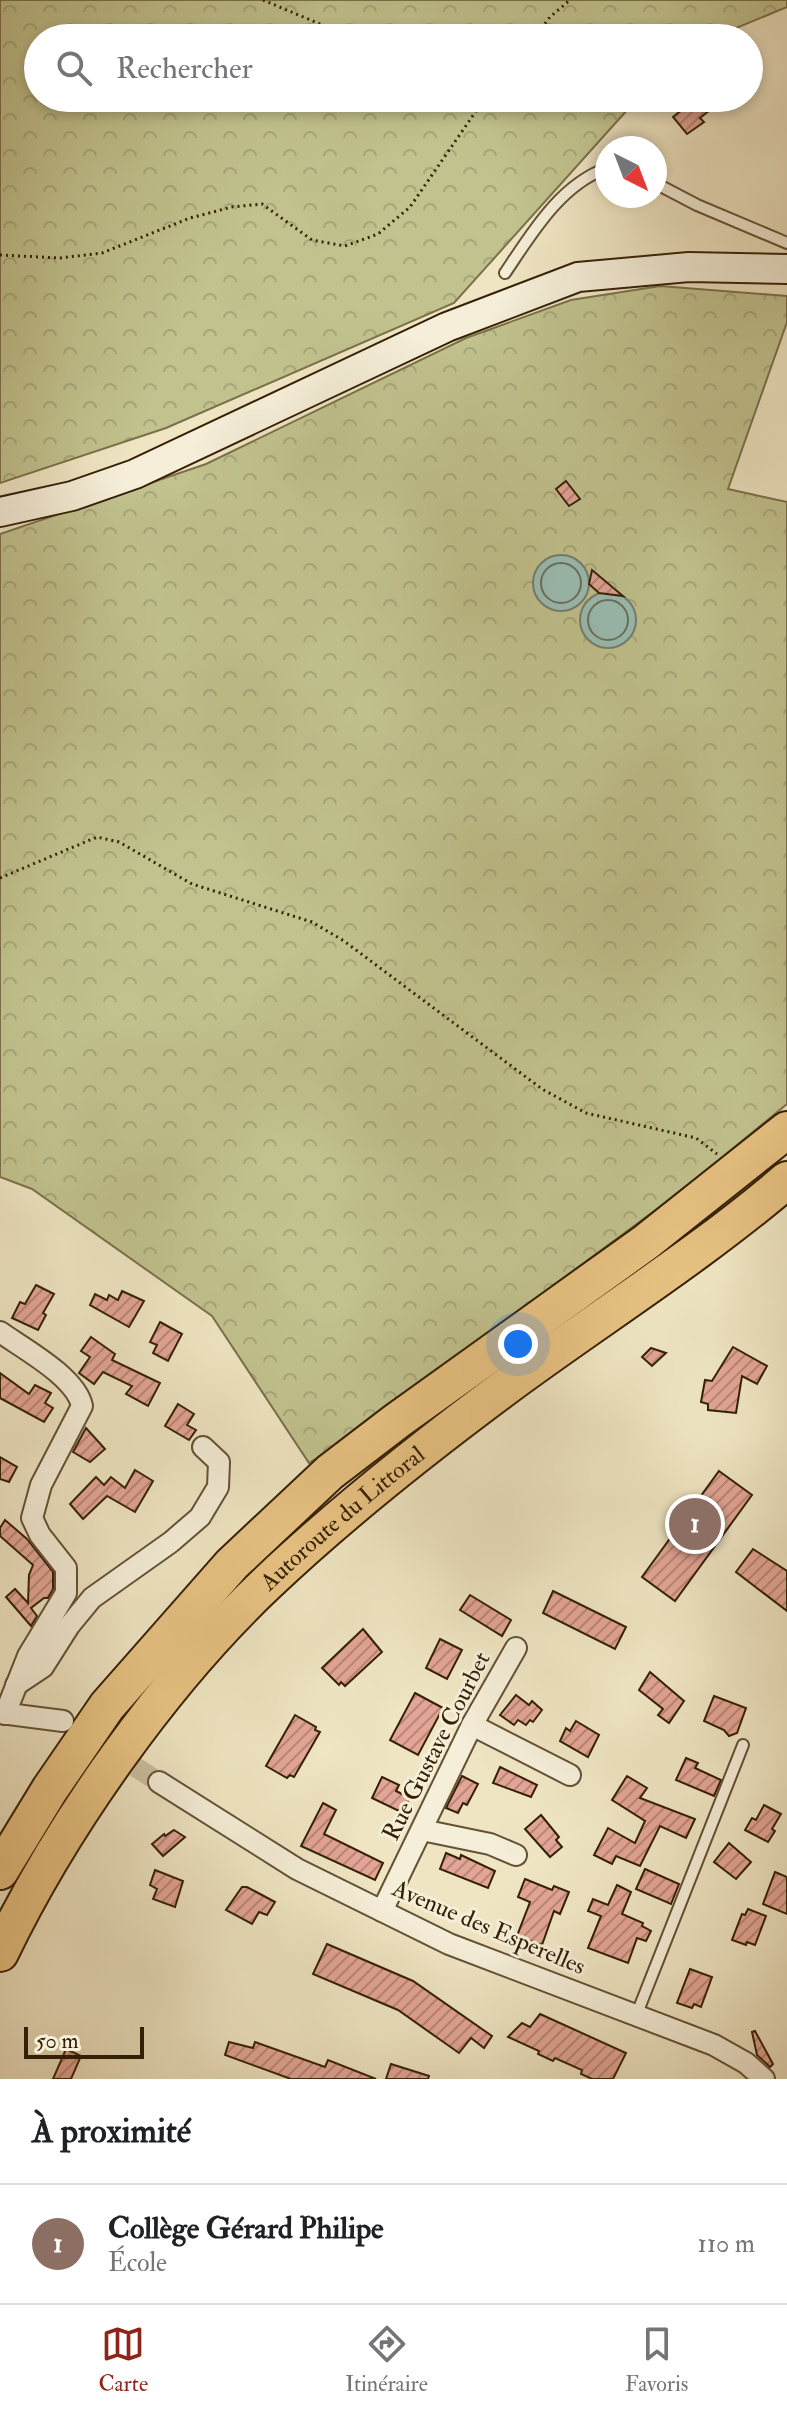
<!DOCTYPE html>
<html lang="fr">
<head>
<meta charset="utf-8">
<style>
  :root { --surface:#fff; --page:#f6f6f6; --text:#202124; --muted:#757577; --line:#e0e0e0; --accent:#8f2418 }
  body { margin:0; font-family:"IM FELL Double Pica",serif; background:var(--page); color:var(--text) }
  .compass { position:absolute; left:595px; top:136px; width:72px; height:72px; border-radius:50%; background:var(--surface); box-shadow:0 4px 12px #0003; rotate:138deg }
  .scale { position:absolute; left:24px; bottom:20px; width:120px; box-sizing:border-box; padding-left:8px; border:4px solid #352006; border-top:0; font-size:22px; line-height:28px; white-space:nowrap; color:#352006; -webkit-text-stroke:6px #f5eed8; paint-order:stroke }
  .you { position:absolute; left:518px; top:1344px; width:28px; height:28px; margin:-20px; border:6px solid #fff; border-radius:50%; background:#1a73e8; box-shadow:0 0 0 12px #1a73e833 }
  .badge { display:grid; place-items:center; width:52px; height:52px; border-radius:50%; background:var(--accent); color:#fff; font-size:26px; font-weight:700 }
  .pin { position:absolute; translate:-50% -50%; border:4px solid #fff; box-shadow:0 2px 8px #0006 }
  .list { margin:0; padding:0; list-style:none }
  h2 { display:flex; justify-content:space-between; align-items:center; height:104px; margin:0; padding:0 32px; font-size:34px }
  h2 small { font-size:26px; font-weight:400; color:var(--muted) }
  .list li { display:grid; grid-template-columns:52px 1fr auto; gap:24px; align-items:center; box-sizing:border-box; height:120px; padding:0 32px; border-top:2px solid var(--line) }
  .list b { display:block; font-size:30px; white-space:nowrap }
  .list p { margin:0; font-size:26px; white-space:nowrap; color:var(--muted) }
  .list em { font-size:26px; font-style:normal; color:var(--muted) }
  .icon { flex:none; width:44px; height:44px; fill:none; stroke:currentColor; stroke-width:2; stroke-linecap:round; stroke-linejoin:round }
  .map { position:relative; flex:none; width:787px; height:2079px; overflow:hidden }
  .search { position:absolute; background:var(--surface); box-shadow:0 4px 12px #0003; left:24px; right:24px; top:24px; height:88px; display:flex; align-items:center; gap:20px; box-sizing:border-box; padding:0 28px; border-radius:44px; color:var(--muted); font-size:30px }
  .sheet { height:224px; background:var(--surface) }
  nav { display:flex; justify-content:space-around; align-items:center; box-sizing:border-box; height:112px; border-top:2px solid var(--line); background:var(--surface); font-size:22px; color:var(--muted) }
  nav a { display:grid; justify-items:center; gap:4px }
  nav .on { color:var(--accent) }
  .map>svg:first-child { display:block }
</style>
</head>
<body>
<div class="map">
<svg width="787" height="2079" viewBox="0 0 787 2079">
  <defs>
    <pattern id="forest-crowns" width="20" height="18" patternUnits="userSpaceOnUse" patternTransform="scale(2)"><rect width="20" height="18" fill="#c1c28e"/><path d="M2 6a3 3 0 1 1 6 0M12 15a3 3 0 1 1 6 0" fill="none" stroke="#a6a679"/></pattern>
    <pattern id="building-hatch" width="6" height="6" patternUnits="userSpaceOnUse" patternTransform="scale(2)"><rect width="6" height="6" fill="#e3a595"/><path d="M-1 1l2-2M0 6l6-6M5 7l2-2" fill="none" stroke="#b98678"/></pattern>
  </defs>
  <rect width="100%" height="100%" fill="#efe5c3"/>
  <filter id="stains"><feTurbulence type="fractalNoise" baseFrequency=".0025" numOctaves="4"/><feColorMatrix values="0 0 0 0 .2 0 0 0 0 .09 0 0 0 0 .02 0 0 0 .5 -.17"/></filter>
  <radialGradient id="worn" r=".72"><stop offset=".6" stop-color="#630" stop-opacity="0"/><stop offset="1" stop-color="#630" stop-opacity=".3"/></radialGradient>
  <!-- forest -->
  <g fill="url(#forest-crowns)" stroke="#7b714a" stroke-width="2">
    <path d="M0,0H787V7L712,38H38V98H638L454,303L166,428L0,483Z"/>
    <path d="M660,286L787,296V322L728,489L787,502V1104L680,1192L340,1443L309,1463L212,1316L32,1189L0,1177V534L206,464L466,338L571,300Z"/>
  </g>
  <!-- water -->
  <g fill="#9abfb6" stroke="#727f70" stroke-width="2">
    <circle cx="561" cy="583" r="28"/>
    <circle cx="608" cy="620" r="28"/>
  </g>
  <g fill="none" stroke-linecap="round" stroke-linejoin="round">
    <!-- shore -->
    <g stroke="#68705e" stroke-width="2">
      <circle cx="561" cy="583" r="20"/>
      <circle cx="608" cy="620" r="20"/>
    </g>
  </g>
  <!-- building -->
  <g fill="url(#building-hatch)" stroke="#352006" stroke-width="2">
    <path d="M683,98H725L700,118L704,122L687,134L673,117L689,104Z"/>
    <path d="M566,481L580,499L569,506L556,489Z"/>
    <path d="M592,570L623,596L599,593L589,584Z"/>
    <path d="M36,1285L54,1294L43,1313L46,1315L38,1330L12,1318L20,1302L25,1304Z"/>
    <path d="M122,1291L144,1301L129,1327L90,1305L95,1294L107,1300L109,1295L118,1300Z"/>
    <path d="M160,1322L182,1334L168,1361L153,1353L157,1345L150,1342Z"/>
    <path d="M91,1337L115,1354L112,1360L160,1383L148,1406L126,1394L132,1386L103,1372L94,1384L79,1373L90,1357L81,1351Z"/>
    <path d="M733,1347L767,1366L757,1384L742,1376L736,1413L708,1410V1404L701,1402L705,1380L712,1381Z"/>
    <path d="M651,1348L666,1353L652,1366L642,1357Z"/>
    <path d="M0,1373L29,1394L35,1385L51,1393L45,1403L53,1408L44,1422L0,1398Z"/>
    <path d="M178,1404L194,1414L187,1425L196,1430L189,1440L165,1426Z"/>
    <path d="M86,1428L105,1449L90,1462L73,1452Z"/>
    <path d="M0,1457L17,1467L9,1482L0,1479Z"/>
    <path d="M135,1470L153,1481L135,1512L107,1496L83,1519L70,1504L96,1477L104,1485L111,1477L125,1488Z"/>
    <path d="M719,1471L752,1495L675,1601L642,1577Z"/>
    <path d="M5,1520L27,1539L53,1572V1589L48,1598H44L31,1608L37,1616L31,1626L6,1597L15,1589L28,1603L29,1575L33,1565L0,1536V1528Z"/>
    <path d="M753,1549L787,1571V1611L736,1572Z"/>
    <path d="M553,1591L626,1627L615,1649L543,1613Z"/>
    <path d="M470,1595L511,1620L502,1636L460,1610Z"/>
    <path d="M363,1629L382,1652L345,1686L341,1682L339,1685L322,1668Z"/>
    <path d="M440,1639L462,1650L447,1679L426,1668Z"/>
    <path d="M650,1672L684,1701L669,1723L658,1715L663,1709L639,1690Z"/>
    <path d="M415,1693L443,1708L418,1755L390,1740Z"/>
    <path d="M516,1695L529,1705L532,1701L542,1710L533,1722L530,1720L526,1725L518,1720L514,1725L500,1715Z"/>
    <path d="M714,1696L746,1708L737,1733L729,1736L724,1730L704,1721Z"/>
    <path d="M295,1715L316,1727L315,1730L320,1732L294,1777L290,1775L287,1778L266,1766Z"/>
    <path d="M576,1721L599,1735L588,1757L560,1741L566,1728L570,1731Z"/>
    <path d="M686,1758L698,1763L695,1768L721,1780L714,1796L676,1780Z"/>
    <path d="M500,1767L537,1785L531,1797L493,1783Z"/>
    <path d="M462,1776L478,1784L467,1805L463,1803L458,1813L446,1808Z"/>
    <path d="M627,1776L647,1788L640,1798L695,1819L686,1838L660,1826L640,1866L616,1856L612,1864L594,1855L608,1828L635,1843L645,1821L612,1800Z"/>
    <path d="M382,1777L399,1785L396,1791L410,1798L403,1813L372,1798Z"/>
    <path d="M323,1803L336,1810L324,1834L383,1863L375,1880L301,1846Z"/>
    <path d="M764,1805L781,1814L772,1829L775,1831L768,1842L745,1830L752,1818L756,1820Z"/>
    <path d="M541,1815L559,1837L556,1840L562,1847L550,1857L525,1829Z"/>
    <path d="M174,1830L185,1837L163,1856L152,1844L164,1834L165,1836Z"/>
    <path d="M729,1843L751,1862L736,1879L714,1862Z"/>
    <path d="M446,1853L460,1859L461,1855L495,1871L488,1888L440,1869Z"/>
    <path d="M645,1869L679,1884L671,1904L636,1889Z"/>
    <path d="M155,1870L183,1881L175,1907L153,1899L157,1889L150,1885Z"/>
    <path d="M775,1872L787,1877V1914L763,1904Z"/>
    <path d="M525,1879L552,1890L554,1886L569,1892L560,1914L554,1911L542,1945L517,1936L530,1902L518,1897Z"/>
    <path d="M617,1885L631,1892L622,1914L643,1923L642,1926L651,1931L646,1941L637,1938L628,1963L588,1948L601,1916L588,1911L593,1899L608,1905Z"/>
    <path d="M242,1887H247L275,1902L267,1915L259,1912L252,1924L226,1910Z"/>
    <path d="M748,1909L766,1916L755,1945L747,1942L746,1945L732,1940L742,1914L745,1915Z"/>
    <path d="M327,1944L413,1981L492,2036L484,2048L471,2038L459,2053L398,2010L313,1974Z"/>
    <path d="M690,1969L712,1977L701,2007L694,2004L692,2008L677,2003Z"/>
    <path d="M540,2014L626,2053L613,2079H592L581,2074L582,2070L555,2058L553,2061L538,2054L539,2051L508,2037L522,2023L530,2027Z"/>
    <path d="M755,2031L773,2064L770,2067L757,2055L752,2032Z"/>
    <path d="M229,2042L253,2048L255,2042L325,2067L328,2060L376,2079H291L225,2055Z"/>
    <path d="M66,2049L81,2056L71,2079H53Z"/>
    <path d="M391,2064L429,2076L428,2079H386Z"/>
  </g>
  <g fill="none" stroke-linecap="round" stroke-linejoin="round">
    <!-- street-tunnel -->
    <path stroke="#cabe9d" stroke-width="20" stroke-dasharray="20 10" stroke-linecap="butt" d="M110,1751L159,1782"/>
    <defs>
      <g id="lane">
        <path d="M655,183L697,205L787,243"/>
        <path d="M505,273C532,233 560,185 607,168"/>
        <path d="M636,2016L743,1745"/>
      </g>
      <g id="street">
        <path d="M0,1332C24,1349 76,1377 82,1406L41,1485L32,1518L40,1535L66,1568V1593L28,1656L5,1714"/>
        <path d="M16,1685L43,1667L69,1626L92,1598L171,1542L200,1517L218,1487L219,1462L203,1447"/>
        <path d="M0,1713L63,1721"/>
        <path d="M472,1725L570,1775"/>
        <path d="M159,1782L297,1869L449,1944L714,2045L746,2063L764,2079"/>
        <path d="M422,1830L490,1844L516,1855"/>
        <path d="M382,1911L472,1725L516,1648"/>
      </g>
      <path id="secondary" d="M0,512L72,496L135,474L447,327L578,277L689,267L787,269"/>
      <g id="highway">
        <path d="M0,1871L50,1789L107,1706L232,1564L330,1472L398,1420L646,1242L787,1130"/>
        <path id="s1" d="M0,1953C61,1826 164,1680 267,1583C346,1508 432,1441 519,1377C608,1312 703,1252 787,1180"/>
      </g>
    </defs>
    <!-- lane casing -->
    <use href="#lane" stroke="#645135" stroke-width="14"/>
    <!-- street casing -->
    <use href="#street" stroke="#645135" stroke-width="24"/>
    <!-- secondary casing -->
    <use href="#secondary" stroke="#352006" stroke-width="32"/>
    <!-- highway casing -->
    <use href="#highway" stroke="#352006" stroke-width="40"/>
    <!-- path -->
    <g stroke="#352006" stroke-width="3" stroke-dasharray="2 4" stroke-linecap="butt">
      <path d="M263,0L327,27"/>
      <path d="M534,38L550,17L570,0"/>
      <path d="M0,255L60,258L102,253L190,218L232,207L262,204L312,240L345,246L378,234L410,207L485,98"/>
      <path d="M0,878L97,837L119,842L192,884L312,922L344,941L542,1089L586,1113L696,1138L717,1154"/>
    </g>
    <!-- lane -->
    <use href="#lane" stroke="#f5eed8" stroke-width="10"/>
    <!-- street -->
    <use href="#street" stroke="#f5eed8" stroke-width="20"/>
    <!-- secondary -->
    <use href="#secondary" stroke="#f5eed8" stroke-width="28"/>
    <!-- highway -->
    <use href="#highway" stroke="#e8c282" stroke-width="36"/>
  </g>
  <g text-anchor="middle" stroke-width="6" stroke-linejoin="round" paint-order="stroke">
    <!-- street labels -->
    <g font-size="24" fill="#352006" stroke="#f5eed8">
      <text dy="8" stroke="none"><textPath href="#s1" startOffset="558">Autoroute du Littoral</textPath></text>
      <text transform="translate(436 1746) rotate(-63)" y="8">Rue Gustave Courbet</text>
      <text transform="translate(489 1927) rotate(23)" y="8">Avenue des Esperelles</text>
    </g>
  </g>
  <rect width="100%" height="100%" filter="url(#stains)"/>
  <rect width="100%" height="100%" fill="url(#worn)"/>
</svg>
<svg class="compass" viewBox="-18 -18 36 36"><path d="M0-13l5 13h-10z" fill="#e53935"/><path d="M0 13l5-13h-10z" fill="#757577"/></svg>
<div class="scale">50 m</div>
<div class="you"></div>
<div class="pin badge" style="left:695px;top:1524px;background:#8d6e63">1</div>
<div class="search"><svg class="icon" aria-label="search" viewBox="0 0 24 24"><circle cx="10" cy="10" r="6"/><path d="M15 15l6 6"/></svg>Rechercher</div>
</div>
<section class="sheet">
<h2>À proximité<small></small></h2>
<ul class="list">
<li><span class="badge" style="background:#8d6e63">1</span><div><b>Collège Gérard Philipe</b><p>École</p></div><em>110 m</em></li>
</ul>
</section>
<nav>
<a class="on"><svg class="icon" aria-label="map" viewBox="0 0 24 24"><path d="M3 6l6-2 6 2 6-2v14l-6 2-6-2-6 2zM9 4v14M15 6v14"/></svg>Carte</a>
<a><svg class="icon" aria-label="directions" viewBox="0 0 24 24"><path d="M12 3l9 9-9 9-9-9zM9 14v-3h6M13 9l2 2-2 2"/></svg>Itinéraire</a>
<a><svg class="icon" aria-label="saved" viewBox="0 0 24 24"><path d="M7 4h10v16l-5-4-5 4z"/></svg>Favoris</a>
</nav>
</body>
</html>
